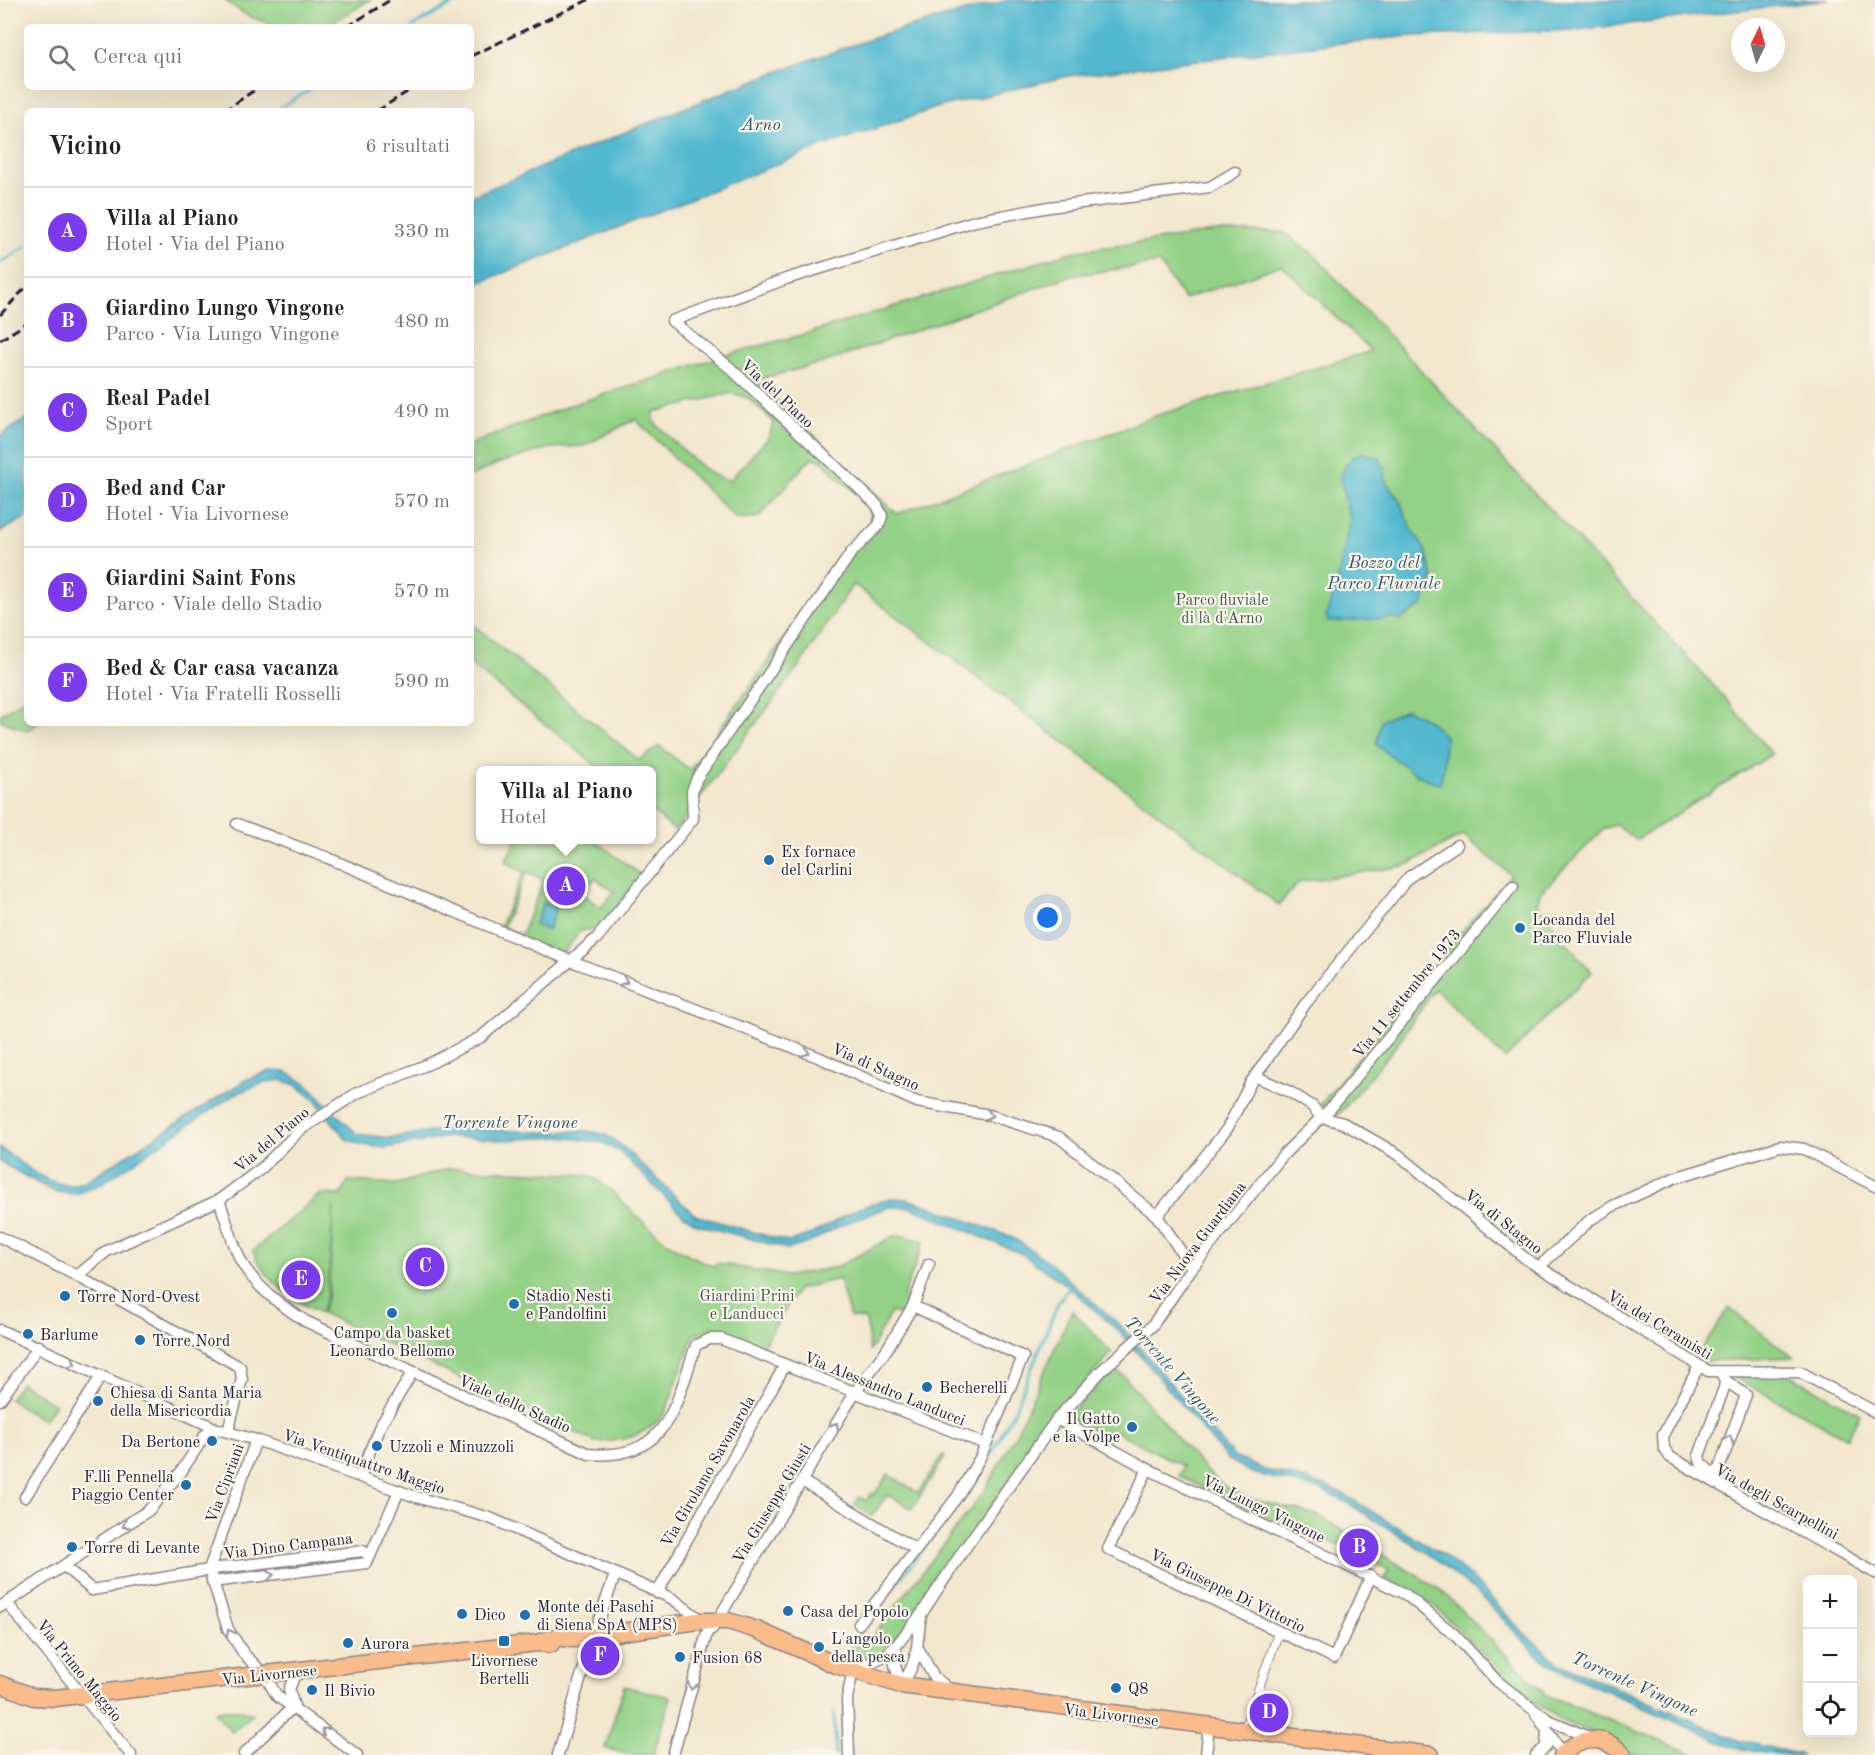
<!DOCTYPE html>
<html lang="it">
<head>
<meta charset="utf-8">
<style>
  :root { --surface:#fff; --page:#f6f6f6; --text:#222; --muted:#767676; --line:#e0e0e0; --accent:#7c3aed }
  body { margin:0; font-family:"Old Standard TT",serif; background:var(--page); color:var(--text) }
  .controls { position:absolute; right:18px; bottom:18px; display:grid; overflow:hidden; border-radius:9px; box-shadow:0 6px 24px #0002 }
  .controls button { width:54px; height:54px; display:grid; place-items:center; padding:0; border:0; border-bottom:2px solid var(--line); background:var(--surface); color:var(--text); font:30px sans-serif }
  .compass { position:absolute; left:1731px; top:18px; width:54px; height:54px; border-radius:50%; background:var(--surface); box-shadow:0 6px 24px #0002; rotate:5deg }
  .you { position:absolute; left:1048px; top:918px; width:21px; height:21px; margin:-15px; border:4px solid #fff; border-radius:50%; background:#1a73e8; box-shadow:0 0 0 9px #1a73e833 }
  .badge { display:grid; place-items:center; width:39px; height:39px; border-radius:50%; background:var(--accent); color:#fff; font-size:20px; font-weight:700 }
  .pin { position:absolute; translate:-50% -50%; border:3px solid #fff; box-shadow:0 2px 6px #0006 }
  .popup { position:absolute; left:476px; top:766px; width:180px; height:78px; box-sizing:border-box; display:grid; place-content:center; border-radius:9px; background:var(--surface); filter:drop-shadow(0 2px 4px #0005); font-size:20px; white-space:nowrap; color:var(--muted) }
  .popup b { font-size:22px; color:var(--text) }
  .popup::after { content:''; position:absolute; left:50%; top:100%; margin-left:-12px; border:12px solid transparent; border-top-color:var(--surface) }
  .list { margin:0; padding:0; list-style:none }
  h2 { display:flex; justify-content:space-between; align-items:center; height:78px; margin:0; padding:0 24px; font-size:26px }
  h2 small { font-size:20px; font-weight:400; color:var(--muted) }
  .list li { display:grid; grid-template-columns:39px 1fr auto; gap:18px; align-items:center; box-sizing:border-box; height:90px; padding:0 24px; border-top:2px solid var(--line) }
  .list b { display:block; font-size:22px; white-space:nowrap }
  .list p { margin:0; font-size:20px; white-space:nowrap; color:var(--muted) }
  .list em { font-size:20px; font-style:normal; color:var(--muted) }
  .icon { flex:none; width:33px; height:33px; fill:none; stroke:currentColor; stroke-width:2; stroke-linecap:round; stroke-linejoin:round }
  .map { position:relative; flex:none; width:1875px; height:1755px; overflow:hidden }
  .search { position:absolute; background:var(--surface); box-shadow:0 6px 24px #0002; left:24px; top:24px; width:450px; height:66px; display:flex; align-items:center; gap:15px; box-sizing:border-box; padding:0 21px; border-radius:9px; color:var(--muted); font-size:22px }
  .panel { position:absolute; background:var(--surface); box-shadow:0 6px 24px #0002; left:24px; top:108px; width:450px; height:618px; border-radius:9px }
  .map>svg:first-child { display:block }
</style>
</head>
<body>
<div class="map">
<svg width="1875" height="1755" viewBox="0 0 1875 1755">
  <rect width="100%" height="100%" fill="#fbf7ec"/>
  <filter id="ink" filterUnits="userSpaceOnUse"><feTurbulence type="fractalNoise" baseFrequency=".0167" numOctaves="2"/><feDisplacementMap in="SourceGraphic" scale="12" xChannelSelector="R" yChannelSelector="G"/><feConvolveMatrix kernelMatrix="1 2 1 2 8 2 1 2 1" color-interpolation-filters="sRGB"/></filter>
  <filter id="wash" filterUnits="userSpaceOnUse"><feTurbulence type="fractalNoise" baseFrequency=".008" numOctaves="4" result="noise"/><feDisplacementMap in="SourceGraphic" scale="24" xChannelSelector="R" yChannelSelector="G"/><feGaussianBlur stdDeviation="1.35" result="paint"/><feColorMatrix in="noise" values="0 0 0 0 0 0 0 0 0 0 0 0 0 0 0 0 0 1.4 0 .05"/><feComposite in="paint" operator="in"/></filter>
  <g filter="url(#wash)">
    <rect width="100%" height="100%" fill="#f3e7cd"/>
    <!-- green -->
    <g fill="#93d186" stroke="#5a7a60" stroke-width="1.5" fill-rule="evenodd">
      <path d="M225,0H370L325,27H278L246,15Z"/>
      <path d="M1215,232H1284L1313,254L1724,697L1772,754L1636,840L1616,825L1605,828L1540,893L1537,904C1556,927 1571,951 1592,972L1505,1059L1435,989L1395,1047L1338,1115L1321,1104L1439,958L1511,875L1463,835L1405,866L1299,882L1279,905L853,584L802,662L675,831L652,811V770H602L471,665V623L639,760L659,746L690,770L846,552L871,524L868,505L819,459L811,458L759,517L736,519L635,419L584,446L550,448L499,463L471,476V444L568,406L729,354L802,335L1071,252ZM1159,263L1184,299L1282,265L1371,351L1158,415L897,514L756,380L826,362L1070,276ZM732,393L748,398L774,422L768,438L730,480C708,480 671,438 654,422V412Z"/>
      <path d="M27,697V723H39L27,731L0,720V715Z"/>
      <path d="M516,840H543L549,843L552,840H594L641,875L602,928L580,931L561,956L499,928L524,872L505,861ZM527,872L544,880L521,935L503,927ZM595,878L614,892L601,908L583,894Z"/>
      <path d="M450,1168L589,1175C611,1186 623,1204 641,1220C667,1244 682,1253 715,1267L716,1263L788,1276L837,1267L893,1236H906L924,1242L903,1297L908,1301L901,1316L891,1312L870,1351L866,1320L850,1317L839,1279L798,1289L762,1347L716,1328L694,1335L665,1413C647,1436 622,1442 595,1442L322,1313L328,1295L334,1207L327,1295L321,1313C294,1302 264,1279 253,1251L320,1194L341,1195L348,1181L397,1184Z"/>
      <path d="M1729,1308L1793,1357L1706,1361L1697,1355Z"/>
      <path d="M1072,1310L1112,1353L1048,1423L923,1606L884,1654L851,1666L845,1664L862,1637L870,1640L984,1492L1016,1434Z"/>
      <path d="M1114,1370L1124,1376L1205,1470L1224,1486L1246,1498L1317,1515L1441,1590L1546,1695L1696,1755H1632L1612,1739L1564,1722L1530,1699L1433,1605L1384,1578L1389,1570L1287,1520L1285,1526L1179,1476L1183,1466L1117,1432L1100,1434L1067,1416Z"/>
      <path d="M1724,1372L1787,1373L1860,1414L1847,1438Z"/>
      <path d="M21,1383L55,1404L44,1421L9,1399Z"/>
      <path d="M943,1455L945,1457L912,1509L892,1497L886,1496L872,1516L854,1505L860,1497L866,1501L871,1494L874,1495L888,1474L918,1493Z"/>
      <path d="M624,1686L671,1697L653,1755H631L605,1748Z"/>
      <path d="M223,1710H241L252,1714L232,1732L215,1712Z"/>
    </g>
    <!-- water -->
    <g fill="#52b9d0" stroke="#3a6e86" stroke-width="1.5">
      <path d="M1010,0H1829L1577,30L1413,36L1320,45L1068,76L942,106L823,146L471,286V196C648,124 823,43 1010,0Z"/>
      <path d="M27,418V517L0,532V436Z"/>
      <path d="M1364,453L1380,459L1385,470V481L1399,499L1410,526L1426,551L1433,579L1422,606L1400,620L1391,618L1328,622L1326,615L1336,588L1350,519L1340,477C1345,466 1350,455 1364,453Z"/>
      <path d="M1406,709L1429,720L1445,736L1444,765L1440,784L1417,775L1376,745L1381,721Z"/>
      <path d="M543,903L556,908L548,930L535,925Z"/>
      <path d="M270,1071L286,1072L306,1083L357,1134L390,1138L453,1128L539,1132L588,1131L606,1135L622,1146L695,1215L777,1239L789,1242L814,1233L859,1208L891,1198L907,1199L926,1205L1013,1238L1045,1259L1122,1327L1234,1457L1265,1470L1311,1481L1340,1492L1443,1555L1472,1578L1523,1632L1560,1664L1740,1741L1803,1755H1778L1735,1748L1561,1671L1537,1655L1482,1597L1426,1552L1346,1502L1319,1489L1252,1473L1227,1459L1123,1335L1070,1288L1022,1254L910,1207H888L839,1226L809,1243L788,1249L697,1224L683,1215L621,1153L604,1143L562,1137L501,1140L450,1137L386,1148L363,1145L346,1139L317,1102L298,1086L282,1080L265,1082L235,1094L101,1184L76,1194L54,1192L0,1162V1148C20,1161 44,1185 72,1185C79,1184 88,1179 94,1176L247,1079Z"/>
    </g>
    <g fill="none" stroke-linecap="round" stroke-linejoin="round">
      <!-- stream -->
      <g stroke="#52b9d0" stroke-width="3">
        <path d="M412,27L460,0"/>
        <path d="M275,111L314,87"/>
        <path d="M0,263L27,246"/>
        <path d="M890,1592L980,1475L1015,1409L1058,1303L1065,1292L1074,1287"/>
        <path d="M844,1660L862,1627"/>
        <path d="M834,1713L836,1755"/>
      </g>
    </g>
  </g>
  <g filter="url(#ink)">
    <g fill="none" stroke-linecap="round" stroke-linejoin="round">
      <defs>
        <path id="pedestrian" d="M1244,1730L1279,1631"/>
        <g id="minor">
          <path d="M237,824L328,858L569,960L818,1057L917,1102L989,1115L1059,1137L1157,1216L1192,1268"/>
          <path d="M1255,1076L1290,1092L1312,1106L1321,1117L1343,1123L1399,1155L1526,1259L1708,1371L1800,1372L1875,1412"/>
          <path d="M219,1200C226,1219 232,1242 241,1261C255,1287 281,1305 305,1321L589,1454C668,1461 675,1406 696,1345L710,1339H721L985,1444"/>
          <path d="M1157,1216L1227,1129L1251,1082L1306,1003L1409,877L1457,845"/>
          <path d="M0,1237L77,1276L240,1367L242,1379L228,1431"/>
          <path d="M1539,1267L1590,1220L1613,1206L1674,1178L1780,1146L1804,1149L1875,1186"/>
          <path d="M77,1276L107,1251L219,1200L262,1168L300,1130L357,1093L431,1063L481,1037L597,938L693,819L692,791L697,778L851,553L879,525L882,516L877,505L729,367L672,321L786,279L975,221L1049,207L1210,187L1235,172"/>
          <path d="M913,1306L929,1264"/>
          <path d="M0,1330L217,1429"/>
          <path d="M1699,1366L1663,1435L1664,1448L1670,1457L1875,1573"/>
          <path d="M0,1400L39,1346"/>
          <path d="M1057,1419L1148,1469L1405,1594L1455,1635L1497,1681L1530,1707L1549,1720L1593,1739"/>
          <path d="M1148,1469L1108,1549L1334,1658L1371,1576"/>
          <path d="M360,1476L379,1428L412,1373"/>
          <path d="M1716,1477L1701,1463L1699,1456L1724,1388L1725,1380L1722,1375"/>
          <path d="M802,1481L915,1549"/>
          <path d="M1724,1486L1716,1477L1746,1395L1725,1380"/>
          <path d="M25,1497L101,1376"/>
          <path d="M64,1566L92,1590L220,1568L363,1551L370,1556"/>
          <path d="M209,1569L228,1629L244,1654L264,1674L277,1696L357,1755"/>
          <path d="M209,1569L256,1440"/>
          <path d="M212,1582L367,1563L399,1491"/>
          <path d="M657,1593L785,1365"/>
          <path d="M7,1603L131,1755"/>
          <path d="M0,1607L149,1510L181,1472L205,1435L217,1429L256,1440L416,1497L490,1518L673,1599L701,1620"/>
          <path d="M712,1629L856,1391L887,1349L913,1306L1023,1357L980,1458L957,1497L859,1624"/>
          <path d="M593,1637L615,1575"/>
          <path d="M896,1646L895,1665L901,1685"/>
          <path d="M919,1650L934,1677L949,1689"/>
          <path d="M901,1685C920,1660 916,1645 921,1616"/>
          <path d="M294,1706L289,1690L294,1677L302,1670"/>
          <path d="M1536,1714L1563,1754"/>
          <path d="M244,1754L294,1706"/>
          <path d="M558,1755L591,1643"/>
          <path d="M673,1755L708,1629"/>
          <path d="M849,1755L847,1698L853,1671L886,1655L896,1646L922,1613L963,1551L1057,1419L1103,1369L1152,1326L1192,1268L1283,1155L1330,1109L1513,886"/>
          <path d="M1206,1755L1209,1726"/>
          <path d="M1536,1755L1546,1747L1547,1730"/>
        </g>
        <g id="primary">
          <path d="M540,1642L555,1637L573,1639L698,1621H728L757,1630L836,1665L901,1685L1431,1755"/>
          <path d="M0,1684L34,1697L55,1698L537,1643L551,1644"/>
          <path d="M1562,1755C1580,1736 1605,1734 1623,1755"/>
        </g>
      </defs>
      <!-- pedestrian casing -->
      <use href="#pedestrian" stroke="#8a8484" stroke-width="10"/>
      <!-- minor casing -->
      <use href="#minor" stroke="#8a8484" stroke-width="13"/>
      <!-- primary casing -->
      <use href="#primary" stroke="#8a8484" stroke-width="19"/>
      <!-- pedestrian -->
      <use href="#pedestrian" stroke="#fff" stroke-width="8"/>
      <!-- minor -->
      <use href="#minor" stroke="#fff" stroke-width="10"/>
      <!-- primary -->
      <use href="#primary" stroke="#fabc8b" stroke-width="16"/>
      <!-- rail -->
      <g stroke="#22223b" stroke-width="3" stroke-dasharray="9 4.5" stroke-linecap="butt">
        <path d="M347,27L390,0"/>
        <path d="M471,56L588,0"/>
        <path d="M224,111L259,87"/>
        <path d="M377,111L415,87"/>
        <path d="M0,315L27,286"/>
        <path d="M0,340L27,323"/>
      </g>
    </g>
    <!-- one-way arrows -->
    <defs><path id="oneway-chevron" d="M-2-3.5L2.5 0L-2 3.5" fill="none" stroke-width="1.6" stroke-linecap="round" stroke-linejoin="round" transform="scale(1.5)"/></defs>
    <g stroke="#9c9ca7">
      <use href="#oneway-chevron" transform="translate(624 981) rotate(21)"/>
      <use href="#oneway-chevron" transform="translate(806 1052) rotate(21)"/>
      <use href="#oneway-chevron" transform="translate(989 1115) rotate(14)"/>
      <use href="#oneway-chevron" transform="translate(72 1363) rotate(25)"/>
      <use href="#oneway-chevron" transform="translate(835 1426) rotate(-59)"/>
      <use href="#oneway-chevron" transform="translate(1729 1439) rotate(-69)"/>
      <use href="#oneway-chevron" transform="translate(126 1525) rotate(147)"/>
      <use href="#oneway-chevron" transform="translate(270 1575) rotate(-7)"/>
      <use href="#oneway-chevron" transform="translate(230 1633) rotate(-117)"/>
      <use href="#oneway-chevron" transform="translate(692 1686) rotate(106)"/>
      <use href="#oneway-chevron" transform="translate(325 1731) rotate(-142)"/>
    </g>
  </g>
  <!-- markers -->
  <g fill="#1f6fb2" stroke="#fbf7ec" stroke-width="2">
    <circle cx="769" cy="860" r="6"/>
    <circle cx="1520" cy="928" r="6"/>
    <circle cx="65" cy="1296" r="6"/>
    <circle cx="514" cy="1304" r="6"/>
    <circle cx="392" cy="1313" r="6"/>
    <circle cx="28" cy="1334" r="6"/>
    <circle cx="140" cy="1340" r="6"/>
    <circle cx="927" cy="1387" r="6"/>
    <circle cx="98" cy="1401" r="6"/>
    <circle cx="1132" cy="1427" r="6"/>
    <circle cx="212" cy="1441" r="6"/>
    <circle cx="377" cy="1446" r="6"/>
    <circle cx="186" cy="1485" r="6"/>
    <circle cx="72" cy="1547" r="6"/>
    <circle cx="788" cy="1611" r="6"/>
    <circle cx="462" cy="1614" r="6"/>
    <circle cx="525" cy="1615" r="6"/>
    <rect x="498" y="1635" width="12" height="12" rx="3"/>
    <circle cx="348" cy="1643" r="6"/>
    <circle cx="819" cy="1647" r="6"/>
    <circle cx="680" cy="1657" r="6"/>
    <circle cx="1116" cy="1688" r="6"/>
    <circle cx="312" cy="1690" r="6"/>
  </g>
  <g text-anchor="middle" stroke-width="4.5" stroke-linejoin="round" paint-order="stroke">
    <!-- street labels -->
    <g font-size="16" fill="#22223b" stroke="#fbf7ec">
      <text transform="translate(778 393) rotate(43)" y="6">Via del Piano</text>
      <text transform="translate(1406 993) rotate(-51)" y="6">Via 11 settembre 1973</text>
      <text transform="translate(876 1066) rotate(24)" y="6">Via di Stagno</text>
      <text transform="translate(271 1139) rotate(-40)" y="6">Via del Piano</text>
      <text transform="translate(1504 1221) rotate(38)" y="6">Via di Stagno</text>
      <text transform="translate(1197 1242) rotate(-53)" y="6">Via Nuova Guardiana</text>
      <text transform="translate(1660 1324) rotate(31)" y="6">Via dei Ceramisti</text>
      <text transform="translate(885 1388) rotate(22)" y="6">Via Alessandro Landucci</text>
      <text transform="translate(515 1403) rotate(24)" y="6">Viale dello Stadio</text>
      <text transform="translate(364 1461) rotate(19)" y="6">Via Ventiquattro Maggio</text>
      <text transform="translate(707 1471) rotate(-60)" y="6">Via Girolamo Savonarola</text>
      <text transform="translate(224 1483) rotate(-70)" y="6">Via Cipriani</text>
      <text transform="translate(1777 1501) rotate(29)" y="6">Via degli Scarpellini</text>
      <text transform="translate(771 1503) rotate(-59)" y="6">Via Giuseppe Giusti</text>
      <text transform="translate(1264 1508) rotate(26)" y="6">Via Lungo Vingone</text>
      <text transform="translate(288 1545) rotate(-7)" y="6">Via Dino Campana</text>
      <text transform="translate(1228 1590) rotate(26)" y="6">Via Giuseppe Di Vittorio</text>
      <text transform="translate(80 1670) rotate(51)" y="6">Via Primo Maggio</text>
      <text transform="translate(269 1674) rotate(-6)" y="6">Via Livornese</text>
      <text transform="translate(1111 1714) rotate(7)" y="6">Via Livornese</text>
    </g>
    <!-- park labels -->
    <g font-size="16" fill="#445752" stroke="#fbf7ec">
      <text x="1222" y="605">Parco fluviale<tspan x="1222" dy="18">di là d'Arno</tspan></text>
      <text x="747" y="1301">Giardini Prini<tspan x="747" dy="18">e Landucci</tspan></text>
    </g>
    <!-- poi labels -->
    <g font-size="16" fill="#22223b" stroke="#fbf7ec" text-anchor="start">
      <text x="781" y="857">Ex fornace<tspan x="781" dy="18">del Carlini</tspan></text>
      <text x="1532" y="925">Locanda del<tspan x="1532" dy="18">Parco Fluviale</tspan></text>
      <text x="526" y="1301">Stadio Nesti<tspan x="526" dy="18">e Pandolfini</tspan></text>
      <text x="77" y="1302">Torre Nord-Ovest</text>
      <text x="392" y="1338" text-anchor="middle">Campo da basket<tspan x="392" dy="18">Leonardo Bellomo</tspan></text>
      <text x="40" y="1340">Barlume</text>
      <text x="152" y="1346">Torre Nord</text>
      <text x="939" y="1393">Becherelli</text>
      <text x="110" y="1398">Chiesa di Santa Maria<tspan x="110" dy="18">della Misericordia</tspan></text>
      <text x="1120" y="1424" text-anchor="end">Il Gatto<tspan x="1120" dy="18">e la Volpe</tspan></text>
      <text x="200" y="1447" text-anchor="end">Da Bertone</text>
      <text x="389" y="1452">Uzzoli e Minuzzoli</text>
      <text x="174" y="1482" text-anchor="end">F.lli Pennella<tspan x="174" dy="18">Piaggio Center</tspan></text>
      <text x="84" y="1553">Torre di Levante</text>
      <text x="537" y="1612">Monte dei Paschi<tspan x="537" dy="18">di Siena SpA (MPS)</tspan></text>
      <text x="800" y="1617">Casa del Popolo</text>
      <text x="474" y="1620">Dico</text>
      <text x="831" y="1644">L'angolo<tspan x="831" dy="18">della pesca</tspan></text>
      <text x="360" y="1649">Aurora</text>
      <text x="692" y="1663">Fusion 68</text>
      <text x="504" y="1666" text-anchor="middle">Livornese<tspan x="504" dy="18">Bertelli</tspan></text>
      <text x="1128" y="1694">Q8</text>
      <text x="324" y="1696">Il Bivio</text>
    </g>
    <!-- water labels -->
    <g font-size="18" font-style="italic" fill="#33576f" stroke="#fbf7ec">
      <text x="761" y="130">Arno</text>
      <text x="1384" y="568">Bozzo del<tspan x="1384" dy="21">Parco Fluviale</tspan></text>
      <text x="510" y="1128">Torrente Vingone</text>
      <text transform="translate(1173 1370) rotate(49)" y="6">Torrente Vingone</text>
      <text transform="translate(1635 1684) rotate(24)" y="6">Torrente Vingone</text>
    </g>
  </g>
</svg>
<div class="controls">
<button>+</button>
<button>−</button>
<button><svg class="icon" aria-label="locate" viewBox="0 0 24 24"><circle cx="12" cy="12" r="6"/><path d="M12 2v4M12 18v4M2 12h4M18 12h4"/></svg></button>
</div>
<svg class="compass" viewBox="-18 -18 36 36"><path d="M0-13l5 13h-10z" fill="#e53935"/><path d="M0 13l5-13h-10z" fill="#767676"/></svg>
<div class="you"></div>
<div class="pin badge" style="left:566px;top:886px">A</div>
<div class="popup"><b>Villa al Piano</b>Hotel</div>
<div class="pin badge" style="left:1359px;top:1548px">B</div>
<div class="pin badge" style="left:425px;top:1267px">C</div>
<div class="pin badge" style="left:1269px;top:1713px">D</div>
<div class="pin badge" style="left:301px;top:1280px">E</div>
<div class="pin badge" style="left:600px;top:1656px">F</div>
<div class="search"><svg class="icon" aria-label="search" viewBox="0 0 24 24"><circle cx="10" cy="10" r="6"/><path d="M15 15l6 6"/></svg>Cerca qui</div>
<section class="panel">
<h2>Vicino<small>6 risultati</small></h2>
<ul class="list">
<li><span class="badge">A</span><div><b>Villa al Piano</b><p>Hotel · Via del Piano</p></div><em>330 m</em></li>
<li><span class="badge">B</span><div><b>Giardino Lungo Vingone</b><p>Parco · Via Lungo Vingone</p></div><em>480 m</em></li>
<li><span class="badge">C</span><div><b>Real Padel</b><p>Sport</p></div><em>490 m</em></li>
<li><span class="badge">D</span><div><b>Bed and Car</b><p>Hotel · Via Livornese</p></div><em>570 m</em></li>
<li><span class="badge">E</span><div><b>Giardini Saint Fons</b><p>Parco · Viale dello Stadio</p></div><em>570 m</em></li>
<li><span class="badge">F</span><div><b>Bed &amp; Car casa vacanza</b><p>Hotel · Via Fratelli Rosselli</p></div><em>590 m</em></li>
</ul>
</section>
</div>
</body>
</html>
